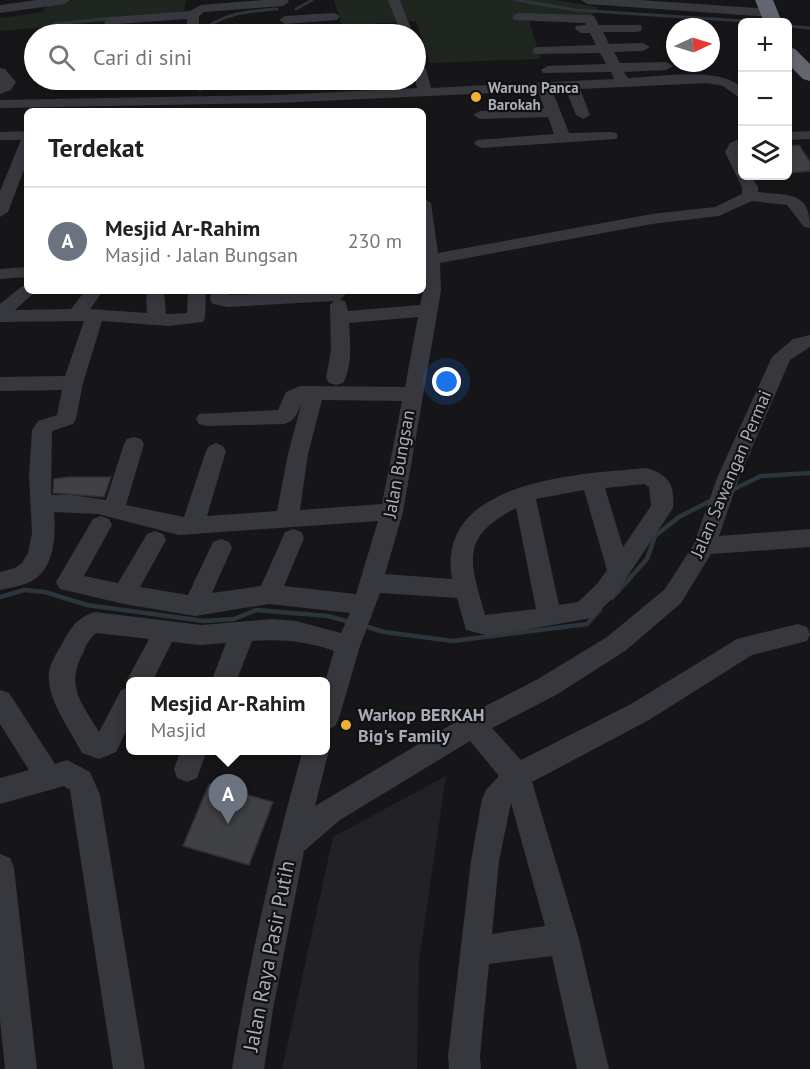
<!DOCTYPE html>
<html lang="id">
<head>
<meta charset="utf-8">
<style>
  :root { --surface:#fff; --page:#f6f6f6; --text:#202124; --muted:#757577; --line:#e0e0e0; --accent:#111827 }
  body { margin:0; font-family:"PT Sans",sans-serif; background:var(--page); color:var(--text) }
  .controls { position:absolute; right:18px; top:18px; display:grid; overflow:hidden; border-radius:9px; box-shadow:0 3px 9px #0003 }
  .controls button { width:54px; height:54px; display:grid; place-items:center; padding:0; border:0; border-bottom:2px solid var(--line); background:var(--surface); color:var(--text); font:30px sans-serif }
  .compass { position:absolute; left:666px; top:18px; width:54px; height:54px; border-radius:50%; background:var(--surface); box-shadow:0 3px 9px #0003; rotate:86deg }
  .you { position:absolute; left:447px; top:382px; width:21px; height:21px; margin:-15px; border:4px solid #fff; border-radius:50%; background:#1a73e8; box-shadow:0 0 0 9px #1a73e833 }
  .badge { display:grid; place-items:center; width:39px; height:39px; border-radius:50%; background:var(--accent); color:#fff; font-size:20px; font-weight:700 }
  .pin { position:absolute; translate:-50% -50px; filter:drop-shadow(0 2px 3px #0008) }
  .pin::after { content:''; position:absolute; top:32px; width:21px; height:18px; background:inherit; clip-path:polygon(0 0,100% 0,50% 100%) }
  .popup { position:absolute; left:126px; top:677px; width:204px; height:78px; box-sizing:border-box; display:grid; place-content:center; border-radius:9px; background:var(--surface); filter:drop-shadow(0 2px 4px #0005); font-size:20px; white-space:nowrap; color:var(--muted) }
  .popup b { font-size:22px; color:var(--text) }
  .popup::after { content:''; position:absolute; left:50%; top:100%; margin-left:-12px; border:12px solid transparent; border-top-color:var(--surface) }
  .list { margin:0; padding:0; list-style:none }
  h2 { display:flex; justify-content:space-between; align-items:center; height:78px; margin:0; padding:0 24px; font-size:26px }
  h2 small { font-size:20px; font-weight:400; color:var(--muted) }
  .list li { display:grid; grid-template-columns:39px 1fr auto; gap:18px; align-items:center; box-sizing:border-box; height:108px; padding:0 24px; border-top:2px solid var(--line) }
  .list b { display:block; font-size:22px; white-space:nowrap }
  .list p { margin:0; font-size:20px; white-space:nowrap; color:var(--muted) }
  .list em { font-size:20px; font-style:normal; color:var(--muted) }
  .icon { flex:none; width:33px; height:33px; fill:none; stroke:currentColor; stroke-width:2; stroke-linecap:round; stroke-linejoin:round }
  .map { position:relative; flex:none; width:810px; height:1069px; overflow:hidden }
  .search { position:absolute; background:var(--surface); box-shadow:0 3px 9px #0003; left:24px; top:24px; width:402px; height:66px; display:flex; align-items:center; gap:15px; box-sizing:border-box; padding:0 21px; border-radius:33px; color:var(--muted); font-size:22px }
  .panel { position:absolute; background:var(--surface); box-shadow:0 3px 9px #0003; left:24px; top:108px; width:402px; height:186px; border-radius:9px }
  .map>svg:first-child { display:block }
</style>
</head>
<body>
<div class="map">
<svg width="810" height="1069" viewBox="0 0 810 1069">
  <rect width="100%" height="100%" fill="#161618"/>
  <!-- built -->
  <path fill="#222225" d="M446,776L419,961L417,1069H282L333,837Z"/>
  <!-- green -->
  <g fill="#1e261f">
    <path d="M51,0H186L183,15L0,31V18L43,12Z"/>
    <path d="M334,0H555L598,7L591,17L528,18L541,59L430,63L416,21L342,26Z"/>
  </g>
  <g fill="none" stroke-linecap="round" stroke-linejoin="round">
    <!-- stream-far1 -->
    <g stroke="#2c353c" stroke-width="3">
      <path d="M516,0L576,10L760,22"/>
      <path d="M296,9L312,0"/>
      <path d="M788,26L810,28"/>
      <path d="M51,34L55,24L113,18"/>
      <path d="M200,34C219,13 250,11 277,9"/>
      <path d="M198,80L200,90"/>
    </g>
    <!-- stream -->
    <g stroke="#2c353c" stroke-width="4.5">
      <path d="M730,491L761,476L810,473"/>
      <path d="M0,597L24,590L45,592L87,605L204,621L234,619L256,610L328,616L350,622"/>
      <path d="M612,598L647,559L655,536L679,517L712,500"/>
      <path d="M361,625L384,632L453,641L587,624L600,610"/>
    </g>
  </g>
  <!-- building -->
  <g fill="#404145" stroke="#303034" stroke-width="1.5">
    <path d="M799,145L810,162V171L788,173V146Z"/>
    <path d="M69,477H111L104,497L53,493L54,479Z"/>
    <path d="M209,784L273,802L249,865L183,846Z"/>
  </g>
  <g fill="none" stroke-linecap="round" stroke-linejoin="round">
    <!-- minor -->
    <g fill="#37383d" fill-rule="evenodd">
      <path d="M37,0H70L64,4L0,13V5Z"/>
      <path d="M263,0H288L289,2L283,6L204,12L199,16V34H187V19L117,24L115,34H102L105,21L111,17L190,11L201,5Z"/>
      <path d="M388,0H400L413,34H401Z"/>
      <path d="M581,0H640L770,9L776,13L770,17L587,4Z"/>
      <path d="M333,13L337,14L339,17L337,20L285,24L279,20L285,16Z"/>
      <path d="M518,13L589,15L594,16L599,25H641L642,28L641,31L636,32H603L609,44L643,43L650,47L643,51L614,52L620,63L666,62L673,66L666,70L624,72L628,78C662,77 715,66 742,87V97L737,96L723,86L707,83L580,89L590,115L583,119L576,115L566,90H552L569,133L611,132L616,133L618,136L616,139L482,148L477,146L474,143L477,140L554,134L548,117L480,119L473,115L480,111L544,108L538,91L276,103L0,108V100L276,95L417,88L415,80L416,55L423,59L431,88L614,79L611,72L543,73L541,70L548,66L606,64L600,53L534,54L532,51L534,48L539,47L596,45L590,33H581L575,29L576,26L586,25L585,23L514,20L512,17Z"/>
      <path d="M0,68L5,69L16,82L11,90L0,94Z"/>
      <path d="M27,131V162L8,212L0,217V191L21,140H0V132Z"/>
      <path d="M810,131V139L788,140V132Z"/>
      <path d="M742,138V176H751L758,187V192C788,196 810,190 810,228L804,227L787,205L752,201L719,216L652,224L440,263L441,291L403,512L385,574L452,579C435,479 580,474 647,468C669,475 675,485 673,508L613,598L592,618L490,636L466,630L457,598L380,593L360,646L339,718L335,726L326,730L325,682L334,651C307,641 280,639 252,641L236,682H211L226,643L201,645L172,642L152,682H130V723L116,752L99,759L82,753C70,729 46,699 49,672C51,661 58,651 63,642C72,626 77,618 95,612L201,625L273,619L296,621L341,633L350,613L269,604L195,616L124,604L60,589L56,582L93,519L101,516L109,519L112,525L84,576L118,583L147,534L155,531L163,534L166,540L140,587L188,595L213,542L221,539L229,542L232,548L212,593L261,586L285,532L293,529L301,532L304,538L284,586L356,594L378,521L179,535L98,514L54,512C56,534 55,568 32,581C22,586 10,588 0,590V572L15,568L22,563L28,553L32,533L29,477L32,430L38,421L57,415L62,390L0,391V377L65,376L84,321L0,322V304L21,287L27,285V291H36L15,310L71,309L85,291H103L90,309L147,313L146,291H164L166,314H168L187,313L188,291H206L205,318L203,322L168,326L102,321L83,383L76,419L73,424L52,431L51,495H72L106,500L124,444L127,439L134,437L141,439L144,444L126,505L184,517L206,451L209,446L216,443L223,446L226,451L207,516L277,511L288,454L302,401C298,412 296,421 284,424L206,426L199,424L196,419L199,414L278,410L286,392L300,386L405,387L418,317L349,323C350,341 353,366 343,383L336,385L329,383L326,378L331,350L330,305L334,301L228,307L213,304L210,300L211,291H229V295L342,291L345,295L340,300L345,301L348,311L420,305L423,291V198L431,203L438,253L652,214L715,207L742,194V187L725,152L730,143ZM322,400L402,401L382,504L300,510L308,454ZM644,484L649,487L651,506L623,547L605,488ZM584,490L607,570L597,584L578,602L559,605L536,499ZM516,508L536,609L485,615C470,562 459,537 516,508ZM96,633L149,639L126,682L129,687L121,690L99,732C82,703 65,687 83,653C86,645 90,638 96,633Z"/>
      <path d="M27,267V277L0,279V269Z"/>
      <path d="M810,335V347L790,360L739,478L719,536L810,529V547L711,554L681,603L625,651L556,695L492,728L521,760L631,704L737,639L798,624L807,627L810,634L807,641L752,655L649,720L532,782L579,939L609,1069H577L552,956L489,964L480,1056L481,1069H449L448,1056L471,861L482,799L486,790L499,776L470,741L340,820L304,851L273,1009L264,1069H232C249,961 273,855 303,750H326V742L329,750L315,806L464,717L538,679L607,637L665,589L694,544L717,478L772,357L793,339ZM511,803L545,926L492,934L499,861Z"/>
      <path d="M0,690L9,693L55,764L67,760L90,772L100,795L145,1069H113L70,790L64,786L0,804V778L29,770L0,724Z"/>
      <path d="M181,750H207L197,778L187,782L177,778L174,769Z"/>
      <path d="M0,854L10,858L14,868L37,1069H5L0,1020Z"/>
    </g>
    <!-- highway -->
    <g fill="#63666e" fill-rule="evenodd">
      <path d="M755,0H773L782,22H764Z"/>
      <path d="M788,47L795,49L810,64V81L803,79L788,64Z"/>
    </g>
  </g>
  <!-- markers -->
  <g fill="#f2b134" stroke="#111113" stroke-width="2">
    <circle cx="476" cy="97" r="6"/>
    <circle cx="346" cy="725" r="6"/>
  </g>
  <g text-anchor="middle" stroke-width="4.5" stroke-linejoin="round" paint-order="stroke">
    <!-- far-poi labels -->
    <g font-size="15" font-weight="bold" fill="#a8adb8" stroke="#111113" text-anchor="start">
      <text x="488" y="93">Warung Panca<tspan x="488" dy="17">Barokah</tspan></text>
    </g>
    <!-- street labels -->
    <g font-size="18" fill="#a8adb8" stroke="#111113">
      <text transform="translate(399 464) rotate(-80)" y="6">Jalan Bungsan</text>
      <text transform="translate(731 474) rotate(-67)" y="6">Jalan Sawangan Permai</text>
    </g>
    <!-- poi labels -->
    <g font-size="18" font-weight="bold" fill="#a8adb8" stroke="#111113" text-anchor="start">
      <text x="358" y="721">Warkop BERKAH<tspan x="358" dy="21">Big's Family</tspan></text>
    </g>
    <!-- near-street labels -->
    <g font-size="21" fill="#a8adb8" stroke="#111113">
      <text transform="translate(269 956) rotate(-79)" y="7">Jalan Raya Pasir Putih</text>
    </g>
  </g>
</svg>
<div class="controls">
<button>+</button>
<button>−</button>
<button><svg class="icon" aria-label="layers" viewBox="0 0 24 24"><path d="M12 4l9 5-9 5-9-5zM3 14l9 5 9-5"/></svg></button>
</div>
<svg class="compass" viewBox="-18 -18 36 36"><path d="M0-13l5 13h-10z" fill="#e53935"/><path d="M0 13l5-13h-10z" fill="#757577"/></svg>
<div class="you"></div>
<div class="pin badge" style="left:228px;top:824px;background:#6b7280">A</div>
<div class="popup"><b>Mesjid Ar-Rahim</b>Masjid</div>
<div class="search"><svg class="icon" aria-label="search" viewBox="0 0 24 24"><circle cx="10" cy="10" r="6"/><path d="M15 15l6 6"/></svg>Cari di sini</div>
<section class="panel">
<h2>Terdekat<small></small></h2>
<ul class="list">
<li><span class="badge" style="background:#6b7280">A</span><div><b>Mesjid Ar-Rahim</b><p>Masjid · Jalan Bungsan</p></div><em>230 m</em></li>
</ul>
</section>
</div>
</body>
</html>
